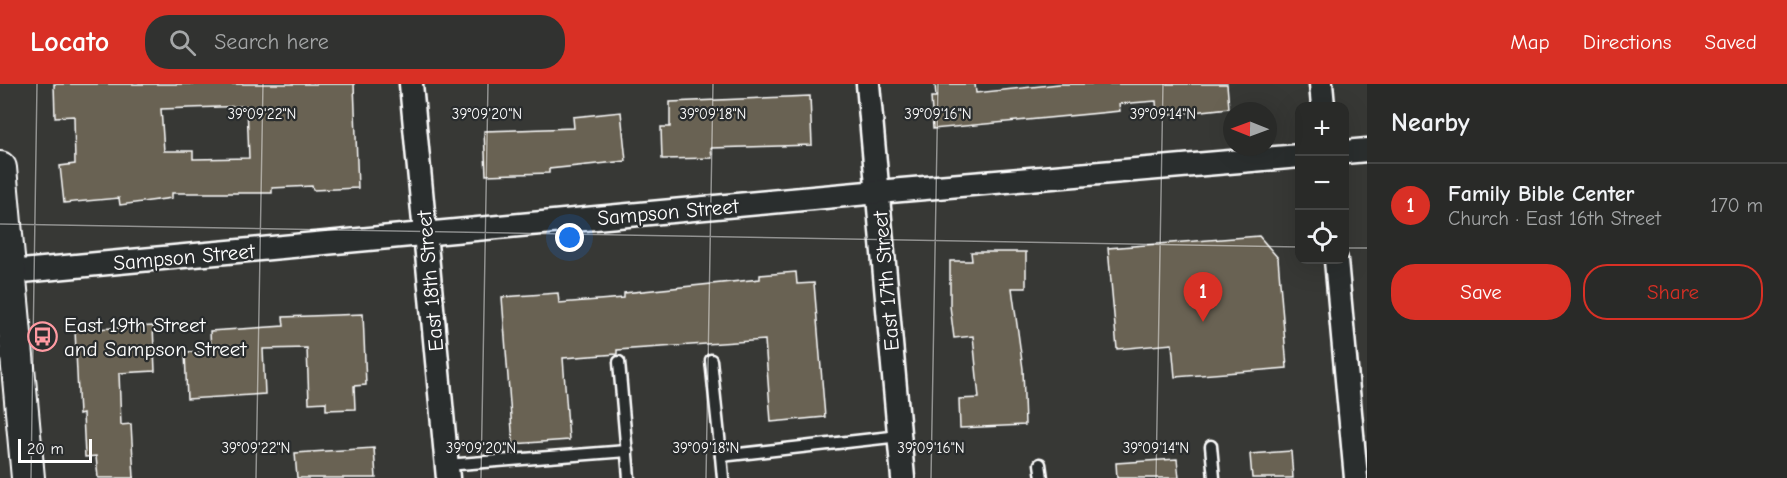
<!DOCTYPE html>
<html lang="en">
<head>
<meta charset="utf-8">
<style>
  :root { --surface:#292a28; --page:#313230; --text:#f1f3f6; --muted:#a5a7a8; --line:#454645; --accent:#d93025 }
  body { margin:0; font-family:"Comic Neue",sans-serif; background:var(--page); color:var(--text) }
  .controls { position:absolute; right:18px; top:18px; display:grid; overflow:hidden; border-radius:12px; box-shadow:0 6px 24px #0002 }
  .controls button { width:54px; height:54px; display:grid; place-items:center; padding:0; border:0; border-bottom:2px solid var(--line); background:var(--surface); color:var(--text); font:30px sans-serif }
  .compass { position:absolute; left:1223px; top:18px; width:54px; height:54px; border-radius:50%; background:var(--surface); box-shadow:0 6px 24px #0002; rotate:271deg }
  .scale { position:absolute; left:18px; bottom:15px; width:74px; box-sizing:border-box; padding-left:6px; border:3px solid #fff; border-top:0; font-size:16px; line-height:21px; white-space:nowrap; color:#fff; -webkit-text-stroke:4px #2a2d2e; paint-order:stroke }
  .you { position:absolute; left:570px; top:154px; width:21px; height:21px; margin:-15px; border:4px solid #fff; border-radius:50%; background:#1a73e8; box-shadow:0 0 0 9px #1a73e833 }
  .badge { display:grid; place-items:center; width:39px; height:39px; border-radius:50%; background:var(--accent); color:#fff; font-size:20px; font-weight:700 }
  .pin { position:absolute; translate:-50% -50px; filter:drop-shadow(0 2px 3px #0008) }
  .pin::after { content:''; position:absolute; top:32px; width:21px; height:18px; background:inherit; clip-path:polygon(0 0,100% 0,50% 100%) }
  .list { margin:0; padding:0; list-style:none }
  h2 { display:flex; justify-content:space-between; align-items:center; height:78px; margin:0; padding:0 24px; font-size:26px }
  h2 small { font-size:20px; font-weight:400; color:var(--muted) }
  .list li { display:grid; grid-template-columns:39px 1fr auto; gap:18px; align-items:center; box-sizing:border-box; height:84px; padding:0 24px; border-top:2px solid var(--line) }
  .list b { display:block; font-size:22px; white-space:nowrap }
  .list p { margin:0; font-size:20px; white-space:nowrap; color:var(--muted) }
  .list em { font-size:20px; font-style:normal; color:var(--muted) }
  .actions { display:flex; gap:12px; padding:18px 24px }
  .actions a { flex:1; padding:14px 0; border:2px solid var(--accent); border-radius:24px; text-align:center; font-size:21px; color:var(--accent) }
  .actions .main { background:var(--accent); color:#fff }
  .icon { flex:none; width:33px; height:33px; fill:none; stroke:currentColor; stroke-width:2; stroke-linecap:round; stroke-linejoin:round }
  .map { position:relative; flex:none; width:1367px; height:394px; overflow:hidden }
  header { display:flex; align-items:center; gap:36px; box-sizing:border-box; height:84px; padding:0 30px; background:var(--accent); color:#fff }
  header strong { font-size:28px }
  nav { display:flex; gap:33px; margin-inline-start:auto; font-size:21px }
  .search { width:420px; height:54px; background:var(--page); display:flex; align-items:center; gap:15px; box-sizing:border-box; padding:0 21px; border-radius:24px; color:var(--muted); font-size:22px }
  main { display:flex }
  aside { flex:1; background:var(--surface) }
  .map>svg:first-child { display:block }
</style>
</head>
<body>
<header>
<strong>Locato</strong>
<div class="search"><svg class="icon" aria-label="search" viewBox="0 0 24 24"><circle cx="10" cy="10" r="6"/><path d="M15 15l6 6"/></svg>Search here</div>
<nav><a>Map</a><a>Directions</a><a>Saved</a></nav>
</header>
<main>
<div class="map">
<svg width="1367" height="394" viewBox="0 0 1367 394">
  <rect width="100%" height="100%" fill="#373835"/>
  <filter id="ink" filterUnits="userSpaceOnUse"><feTurbulence type="fractalNoise" baseFrequency=".0167" numOctaves="2"/><feDisplacementMap in="SourceGraphic" scale="12" xChannelSelector="R" yChannelSelector="G"/><feConvolveMatrix kernelMatrix="1 2 1 2 8 2 1 2 1" color-interpolation-filters="sRGB"/></filter>
  <g filter="url(#ink)">
    <!-- building -->
    <g fill="#696252" stroke="#fff" stroke-width="1.5" fill-rule="evenodd">
      <path d="M54,0H354L358,104L313,106L312,102L272,104V109H172V114L120,121L119,114L64,119L60,82L75,80L74,32L55,33ZM247,22L249,74L193,75V67H164L161,25Z"/>
      <path d="M935,0H975L976,9L1059,0H1227L1229,24L1157,32L1156,17L1119,20L1120,27L933,45L931,13H936Z"/>
      <path d="M810,12L812,61L711,64L712,74L662,75L661,43H670V18Z"/>
      <path d="M621,28L626,77L549,85V89L486,91L484,47L574,44L573,33Z"/>
      <path d="M1259,152L1278,174L1287,284L1175,293L1172,260L1117,265L1108,164Z"/>
      <path d="M971,168H1026V204H1012L1023,285L1025,341L960,344L959,315L979,314L973,252L954,254L950,222V177H972Z"/>
      <path d="M796,188L797,200L814,199L825,333L771,338L765,256L617,266V270L563,274L569,356L513,360L502,213L558,209L559,219L624,214V209L760,195V191Z"/>
      <path d="M363,230L366,301L354,302L355,325L326,326V318L309,319L307,264L263,265L265,310L187,315L185,268L211,267L210,247L284,242L283,233Z"/>
      <path d="M153,242L155,287L119,289L121,341L131,340L134,394H98L96,372L85,373L83,330L79,331L75,246Z"/>
      <path d="M374,364L376,394H297L295,369Z"/>
      <path d="M1291,367L1293,394H1252L1250,370Z"/>
      <path d="M1177,375L1179,394H1117L1116,379Z"/>
    </g>
    <g fill="none" stroke-linecap="round" stroke-linejoin="round">
      <defs>
        <g id="lane">
          <path d="M711,276L721,372"/>
          <path d="M619,278L629,394"/>
          <path d="M1211,362L1214,394"/>
          <path d="M1040,380L1042,394"/>
          <path d="M446,381L627,367"/>
          <path d="M723,394L721,372L900,352"/>
        </g>
        <g id="street">
          <path d="M411,0L448,394"/>
          <path d="M868,0L903,394"/>
          <path d="M1321,0L1323,22"/>
          <path d="M1344,68L1367,66"/>
          <path d="M1336,176L1356,394"/>
          <path d="M0,189L878,108L1300,72"/>
        </g>
        <path id="secondary" d="M0,84L28,394"/>
      </defs>
      <!-- lane casing -->
      <use href="#lane" stroke="#fff" stroke-width="15"/>
      <!-- street casing -->
      <use href="#street" stroke="#fff" stroke-width="27"/>
      <!-- secondary casing -->
      <use href="#secondary" stroke="#fff" stroke-width="36"/>
      <!-- lane -->
      <use href="#lane" stroke="#2a2d2e" stroke-width="10"/>
      <!-- street -->
      <use href="#street" stroke="#2a2d2e" stroke-width="22"/>
      <!-- secondary -->
      <use href="#secondary" stroke="#2a2d2e" stroke-width="32"/>
    </g>
  </g>
  <!-- ticks -->
  <path fill="none" stroke="#fff" stroke-width="1.5" stroke-opacity="0.45" d="M0,140L1300,163M1344,164H1367M31,394L37,0M256,394L263,0M481,394L488,0M706,394L713,0M931,394L938,0M1156,394L1163,0"/>
  <!-- icons -->
  <defs>
    <symbol id="bus-ring" viewBox="-11 -11 22 22"><circle r="9.5" fill="#2a2d2e" stroke="#ff9aa2" stroke-width="1.5"/><path d="M-5-6H5V4H4V6H2V4H-2V6H-4V4H-5ZM-3.5-4V0h7V-4ZM-3.5 1.2v1.5H-2V1.2ZM2 1.2v1.5H3.5V1.2Z" fill="#ff9aa2"/></symbol>
  </defs>
  <g fill-rule="evenodd">
    <use href="#bus-ring" x="26" y="236" width="33" height="33"/>
  </g>
  <g text-anchor="middle" stroke-width="4.5" stroke-linejoin="round" paint-order="stroke">
    <!-- street labels -->
    <g font-size="21" fill="#fff" stroke="#2a2d2e">
      <text transform="translate(668 128) rotate(-5)" y="7">Sampson Street</text>
      <text transform="translate(184 173) rotate(-5)" y="7">Sampson Street</text>
      <text transform="translate(430 197) rotate(-95)" y="7">East 18th Street</text>
      <text transform="translate(886 197) rotate(-95)" y="7">East 17th Street</text>
    </g>
    <!-- poi labels -->
    <g font-size="21" fill="#fff" stroke="#2a2d2e" text-anchor="start">
      <text x="64" y="248">East 19th Street<tspan x="64" dy="24">and Sampson Street</tspan></text>
    </g>
  </g>
  <g font-size="15" text-anchor="middle" fill="#fff" stroke="#2a2d2e" stroke-width="4.5" stroke-linejoin="round" paint-order="stroke">
    <text x="262" y="35">39°09'22"N</text>
    <text x="487" y="35">39°09'20"N</text>
    <text x="713" y="35">39°09'18"N</text>
    <text x="938" y="35">39°09'16"N</text>
    <text x="1163" y="35">39°09'14"N</text>
    <text x="256" y="369">39°09'22"N</text>
    <text x="481" y="369">39°09'20"N</text>
    <text x="706" y="369">39°09'18"N</text>
    <text x="931" y="369">39°09'16"N</text>
    <text x="1156" y="369">39°09'14"N</text>
  </g>
</svg>
<div class="controls">
<button>+</button>
<button>−</button>
<button><svg class="icon" aria-label="locate" viewBox="0 0 24 24"><circle cx="12" cy="12" r="6"/><path d="M12 2v4M12 18v4M2 12h4M18 12h4"/></svg></button>
</div>
<svg class="compass" viewBox="-18 -18 36 36"><path d="M0-13l5 13h-10z" fill="#e53935"/><path d="M0 13l5-13h-10z" fill="#a5a7a8"/></svg>
<div class="scale">20 m</div>
<div class="you"></div>
<div class="pin badge" style="left:1203px;top:238px">1</div>
</div>
<aside>
<h2>Nearby<small></small></h2>
<ul class="list">
<li><span class="badge">1</span><div><b>Family Bible Center</b><p>Church · East 16th Street</p></div><em>170 m</em></li>
</ul>
<div class="actions"><a class="main">Save</a><a>Share</a></div>
</aside>
</main>
</body>
</html>
